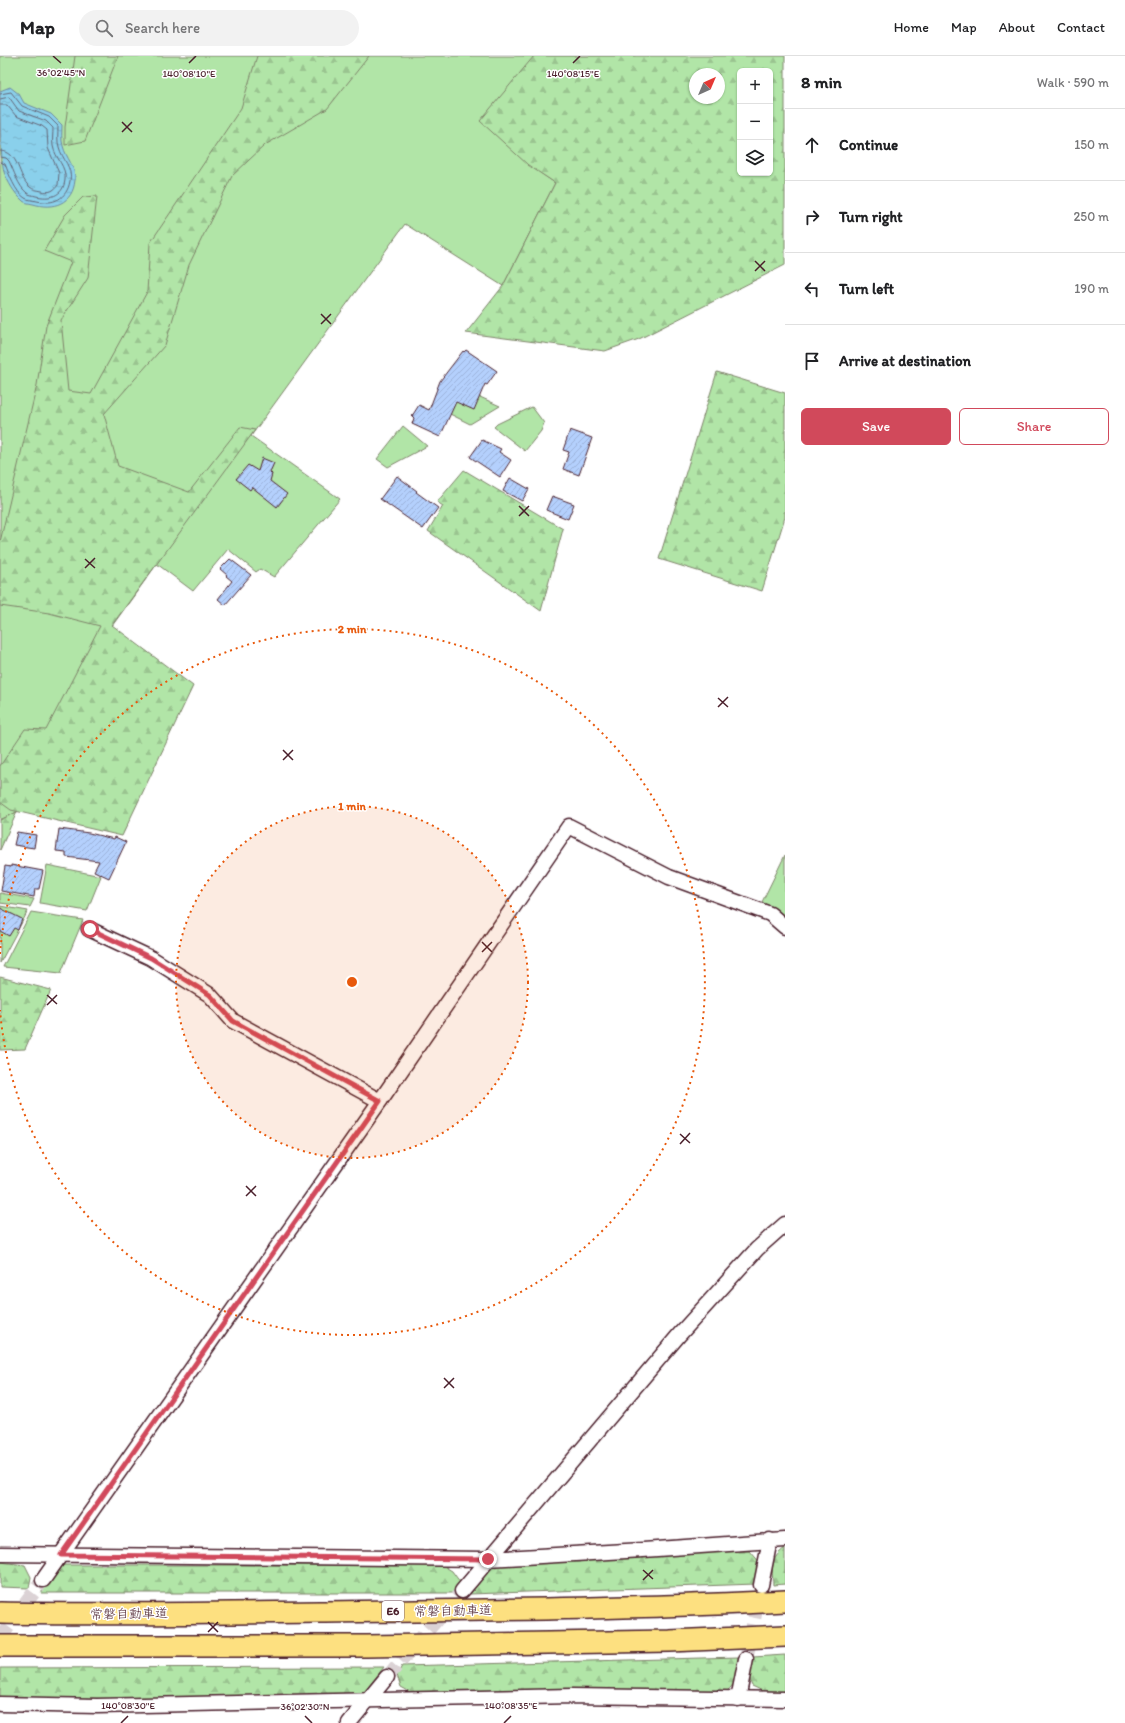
<!DOCTYPE html>
<html lang="en">
<head>
<meta charset="utf-8">
<style>
  :root { --surface:#fff; --page:#f2f2f2; --text:#202124; --muted:#757577; --line:#e0e0e0; --accent:#d1495b }
  body { margin:0; font-family:Itim,"Klee One",sans-serif; background:var(--page); color:var(--text) }
  .controls { position:absolute; right:12px; top:12px; display:grid; overflow:hidden; border-radius:6px; box-shadow:0 1px 3px #0004 }
  .controls button { width:36px; height:36px; display:grid; place-items:center; padding:0; border:0; border-bottom:1px solid var(--line); background:var(--surface); color:var(--text); font:20px sans-serif }
  .compass { position:absolute; left:689px; top:12px; width:36px; height:36px; border-radius:50%; background:var(--surface); box-shadow:0 1px 3px #0004; rotate:44deg }
  .stop { position:absolute; width:12px; height:12px; margin:-9px; border:3px solid #d1495b; border-radius:50%; background:#fff }
  .stop.end { background:#d1495b; border-color:#fff; box-shadow:0 1px 4px #0008 }
  .list { margin:0; padding:0; list-style:none }
  h2 { display:flex; justify-content:space-between; align-items:center; height:52px; margin:0; padding:0 16px; font-size:17px }
  h2 small { font-size:13px; font-weight:400; color:var(--muted) }
  .list li { display:grid; grid-template-columns:26px 1fr auto; gap:12px; align-items:center; box-sizing:border-box; height:72px; padding:0 16px; border-top:1px solid var(--line) }
  .list b { display:block; font-size:15px; white-space:nowrap }
  .list em { font-size:13px; font-style:normal; color:var(--muted) }
  .actions { display:flex; gap:8px; padding:12px 16px }
  .actions a { flex:1; padding:9px 0; border:1px solid var(--accent); border-radius:6px; text-align:center; font-size:14px; color:var(--accent) }
  .actions .main { background:var(--accent); color:#fff }
  .icon { flex:none; width:22px; height:22px; fill:none; stroke:currentColor; stroke-width:2; stroke-linecap:round; stroke-linejoin:round }
  .map { position:relative; flex:none; width:785px; height:1667px; overflow:hidden }
  header { display:flex; align-items:center; gap:24px; box-sizing:border-box; height:56px; padding:0 20px; background:var(--surface); border-bottom:1px solid var(--line) }
  header strong { font-size:19px }
  nav { display:flex; gap:22px; margin-inline-start:auto; font-size:14px }
  .search { width:280px; height:36px; background:var(--page); display:flex; align-items:center; gap:10px; box-sizing:border-box; padding:0 14px; border-radius:22px; color:var(--muted); font-size:15px }
  main { display:flex }
  aside { flex:1; background:var(--surface) }
  .map>svg:first-child { display:block }
</style>
</head>
<body>
<header>
<strong>Map</strong>
<div class="search"><svg class="icon" aria-label="search" viewBox="0 0 24 24"><circle cx="10" cy="10" r="6"/><path d="M15 15l6 6"/></svg>Search here</div>
<nav><a>Home</a><a>Map</a><a>About</a><a>Contact</a></nav>
</header>
<main>
<div class="map">
<svg width="785" height="1667" viewBox="0 0 785 1667">
  <defs>
    <pattern id="forest-firs" width="22" height="20" patternUnits="userSpaceOnUse"><rect width="22" height="20" fill="#b1e5a7"/><path d="M5 1l3.5 6h-7zM16 11l3.5 6h-7z" fill="#9ac490"/></pattern>
    <pattern id="water-ripples" width="26" height="14" patternUnits="userSpaceOnUse"><rect width="26" height="14" fill="#8ad0eb"/><path d="M2 4q2-2 4 0t4 0M15 11q2-2 4 0t4 0" fill="none" stroke="#79b2ca"/></pattern>
    <pattern id="building-hatch" width="6" height="6" patternUnits="userSpaceOnUse"><rect width="6" height="6" fill="#b4d0fd"/><path d="M-1 1l2-2M0 6l6-6M5 7l2-2" fill="none" stroke="#9cb2d9"/></pattern>
  </defs>
  <rect width="100%" height="100%" fill="#fff"/>
  <filter id="ink" filterUnits="userSpaceOnUse"><feTurbulence type="fractalNoise" baseFrequency=".025" numOctaves="2"/><feDisplacementMap in="SourceGraphic" scale="8" xChannelSelector="R" yChannelSelector="G"/><feConvolveMatrix kernelMatrix="1 2 1 2 8 2 1 2 1" color-interpolation-filters="sRGB"/></filter>
  <g filter="url(#ink)">
    <!-- green -->
    <g fill="#b1e5a7" stroke="#7e8269">
      <path d="M0,0H636L529,109L555,127L503,230L405,168L251,380L340,443L274,521L260,513L256,516L228,493L193,535L157,508L112,570L17,756L0,764Z"/>
      <path d="M460,332L500,350L470,368L450,358Z"/>
      <path d="M532,351L544,367L541,375L525,395L494,371L497,368Z"/>
      <path d="M403,370L427,390L388,411L377,403Z"/>
      <path d="M785,799V860L762,846Z"/>
      <path d="M47,809L101,820L87,855L40,847Z"/>
      <path d="M0,837L34,843L30,851L0,847Z"/>
      <path d="M0,850L28,855L0,907Z"/>
      <path d="M31,856L83,864L61,917L3,911Z"/>
    </g>
    <!-- forest -->
    <g fill="url(#forest-firs)" stroke="#7e8269" fill-rule="evenodd">
      <path d="M75,0H118L85,85L65,89V71Z"/>
      <path d="M257,0H369L327,53L265,89L232,120L189,209L165,289L104,358L118,410L189,436L240,371L255,374L112,569L193,630L122,780L11,754L0,746V710L25,673L46,674L100,570L49,557L0,550V486L37,329L46,270L71,206L44,195L65,159L83,141L97,140L88,222L61,264L68,335L91,338L147,236L150,187L241,52Z"/>
      <path d="M534,0H785V209L639,283L605,295L466,277L503,230L555,127L528,109L480,65ZM740,15H770V117H740ZM695,18H719V42H695Z"/>
      <path d="M717,316L785,337V461L762,535L659,503Z"/>
      <path d="M464,414L563,473L541,555L428,475L443,450L437,446Z"/>
      <path d="M17,756L0,794V764Z"/>
      <path d="M0,921L51,934L25,993L0,994Z"/>
      <path d="M785,1492V1528L773,1529C772,1511 770,1503 785,1492Z"/>
      <path d="M738,1495H750L761,1508L756,1528L470,1538L494,1509Z"/>
      <path d="M0,1506L25,1509L31,1521L29,1532L0,1531Z"/>
      <path d="M61,1509H442L452,1515L460,1526L454,1537H41Z"/>
      <path d="M785,1599V1637L765,1636L752,1630C747,1620 750,1611 753,1601Z"/>
      <path d="M739,1601C737,1618 738,1628 723,1638H414L401,1631L397,1619L402,1610Z"/>
      <path d="M384,1611L361,1640L190,1643L43,1642L0,1641V1612Z"/>
    </g>
    <!-- water -->
    <path fill="url(#water-ripples)" stroke="#70899e" d="M10,31L19,38L24,47L51,58L62,69C62,75 61,84 63,90C66,102 76,111 75,124C73,148 53,154 33,148C29,147 24,147 22,144C14,137 8,126 4,116C0,98 0,56 0,35Z"/>
    <g fill="none" stroke-linecap="round" stroke-linejoin="round">
      <!-- shore -->
      <g stroke="#646678" stroke-width="1">
        <path d="M0,38L11,36L22,50L49,61L58,70C58,77 57,85 59,91C62,103 73,112 70,125C67,143 53,149 37,145C33,144 28,144 25,142C15,136 9,118 5,108L0,106"/>
        <path d="M0,43L9,41L19,55L46,65L53,72C53,78 52,84 53,90C55,102 67,111 65,124C63,141 49,143 36,140C33,139 29,139 27,137C18,130 14,115 9,105L6,102L0,101"/>
        <path d="M0,49H7L16,60L42,70L47,74L48,92L59,117L58,129C54,135 49,137 42,135C38,134 33,134 30,131C17,121 20,95 0,95"/>
      </g>
    </g>
    <!-- building -->
    <g fill="url(#building-hatch)" stroke="#4a1f2b">
      <path d="M466,294L497,315L487,329L485,328L474,354L456,346L440,381L412,368L414,362L412,360L419,349L429,354L440,325L463,295L464,296Z"/>
      <path d="M570,374L592,382L579,419L563,413L569,396L563,394Z"/>
      <path d="M482,384L501,393L499,396L511,404L500,421L470,401Z"/>
      <path d="M262,402L274,407L270,416L272,418L270,425L287,438L277,451L252,431L250,434L236,423L248,409L258,415Z"/>
      <path d="M397,420L417,435L416,436L438,452L423,473L380,443Z"/>
      <path d="M510,422L529,433L522,445L503,435Z"/>
      <path d="M552,440L574,448L568,463L546,454Z"/>
      <path d="M230,503L251,519L225,549L218,543L232,525L226,520L227,519L220,513Z"/>
      <path d="M59,773L89,777L114,783L115,781L126,786L109,822L94,815L99,805L66,801V796L56,795Z"/>
      <path d="M17,776L36,779L34,792L14,789Z"/>
      <path d="M11,809L43,815L39,833H35L34,841L1,835L5,810L11,811Z"/>
      <path d="M0,852L22,863L18,874L14,872L9,880L0,875Z"/>
    </g>
    <g fill="none" stroke-linecap="round" stroke-linejoin="round">
      <!-- minor-tunnel -->
      <g stroke="#dbd2d5" stroke-width="14" stroke-dasharray="14 7" stroke-linecap="butt">
        <path d="M0,1582L43,1524"/>
        <path d="M746,1603L759,1539"/>
        <path d="M387,1621L462,1535"/>
      </g>
      <defs>
        <g id="minor">
          <path d="M89,873L151,902L210,939L233,965L380,1045"/>
          <path d="M0,1498L488,1503L643,1494L785,1484"/>
          <path d="M43,1524L380,1045L569,770L669,821L770,858L785,871"/>
          <path d="M761,1529L770,1484"/>
          <path d="M462,1535L679,1279L757,1193L785,1168"/>
          <path d="M738,1643L746,1603"/>
          <path d="M0,1648L97,1650L572,1640L785,1643"/>
          <path d="M349,1667L387,1621"/>
        </g>
        <g id="highway">
          <path d="M0,1557C106,1559 213,1557 320,1556C475,1554 630,1553 785,1545"/>
          <path d="M0,1590H367L670,1585L785,1580"/>
        </g>
      </defs>
      <!-- minor casing -->
      <use href="#minor" stroke="#4a1f2b" stroke-width="17"/>
      <!-- highway casing -->
      <use href="#highway" stroke="#4a1f2b" stroke-width="24"/>
      <!-- minor -->
      <use href="#minor" stroke="#fff" stroke-width="14"/>
      <!-- highway -->
      <use href="#highway" stroke="#fde080" stroke-width="21"/>
    </g>
  </g>
  <g fill="none" stroke-linecap="round" stroke-linejoin="round" filter="url(#ink)">
    <!-- route -->
    <path stroke="#d1495b" stroke-width="5" d="M90,873L151,902L210,939L233,965L380,1045L61,1499L488,1503"/>
  </g>
  <!-- ticks -->
  <path fill="none" stroke="#4a1f2b" stroke-width="1.5" d="M53,0L61,7M189,7L196,0M573,7L580,0M122,66L132,76M122,76L132,66M755,205L765,215M755,215L765,205M321,258L331,268M321,268L331,258M519,450L529,460M519,460L529,450M85,503L95,512M85,512L95,502M718,642L728,651M718,651L728,641M283,694L293,704M283,704L293,694M482,886L492,896M482,896L492,886M47,939L57,948M47,949L57,939M680,1078L690,1087M680,1088L690,1077M246,1130L256,1140M246,1140L256,1130M444,1322L454,1332M444,1332L454,1322M643,1514L653,1523M643,1524L653,1514M208,1566L218,1576M208,1576L218,1566M305,1660L312,1667M121,1667L128,1660M504,1667L511,1660"/>
  <!-- distance rings -->
  <circle cx="352" cy="926" r="176" fill="#e8590c" fill-opacity=".12"/>
  <g fill="none" stroke="#e8590c" stroke-width="2" stroke-dasharray="2 4">
    <circle cx="352" cy="926" r="176"/>
    <path d="M0 898A353 353 0 1 1 0 954"/>
  </g>
  <g text-anchor="middle" stroke-width="3" stroke-linejoin="round" paint-order="stroke">
    <!-- shield labels -->
    <rect fill="#fff" stroke="#80626b" stroke-width="1" x="382" y="1545" width="22" height="20" rx="3"/>
    <g font-size="12" font-weight="bold" fill="#4a1f2b">
      <text x="393" y="1559">E6</text>
    </g>
    <!-- street labels -->
    <g font-size="13" fill="#4a1f2b" stroke="#fff">
      <text transform="translate(453 1554) rotate(-1)" y="5">常磐自動車道</text>
      <text transform="translate(129 1557) rotate(-1)" y="5">常磐自動車道</text>
    </g>
  </g>
  <g font-size="10" text-anchor="middle" fill="#4a1f2b" stroke="#fff" stroke-width="3" stroke-linejoin="round" paint-order="stroke">
    <text x="61" y="20">36°02'45"N</text>
    <text x="189" y="21">140°08'10"E</text>
    <text x="573" y="21">140°08'15"E</text>
    <text x="128" y="1653">140°08'30"E</text>
    <text x="511" y="1653">140°08'35"E</text>
    <text x="305" y="1654">36°02'30"N</text>
  </g>
  <circle cx="352" cy="926" r="6" fill="#e8590c" stroke="#fff" stroke-width="2"/>
  <g font-size="12" text-anchor="middle" font-weight="bold" fill="#e8590c" stroke="#fff" stroke-width="3" stroke-linejoin="round" paint-order="stroke">
    <text x="352" y="577">2 min</text>
    <text x="352" y="754">1 min</text>
  </g>
</svg>
<div class="controls">
<button>+</button>
<button>−</button>
<button><svg class="icon" aria-label="layers" viewBox="0 0 24 24"><path d="M12 4l9 5-9 5-9-5zM3 14l9 5 9-5"/></svg></button>
</div>
<svg class="compass" viewBox="-18 -18 36 36"><path d="M0-13l5 13h-10z" fill="#e53935"/><path d="M0 13l5-13h-10z" fill="#757577"/></svg>
<div class="stop" style="left:90px;top:873px"></div>
<div class="stop end" style="left:488px;top:1503px"></div>
</div>
<aside>
<h2>8 min<small>Walk · 590 m</small></h2>
<ul class="list">
<li><svg class="icon" aria-label="ahead" viewBox="0 0 24 24"><path d="M12 20V5M6 11l6-6 6 6"/></svg><div><b>Continue</b></div><em>150 m</em></li>
<li><svg class="icon" aria-label="right" viewBox="0 0 24 24"><path d="M7 20v-9h11M14 6l5 5-5 5"/></svg><div><b>Turn right</b></div><em>250 m</em></li>
<li><svg class="icon" aria-label="left" viewBox="0 0 24 24"><path d="M17 20v-9H6M10 6l-5 5 5 5"/></svg><div><b>Turn left</b></div><em>190 m</em></li>
<li><svg class="icon" aria-label="arrive" viewBox="0 0 24 24"><path d="M6 21V4h12l-3 4 3 4H6"/></svg><div><b>Arrive at destination</b></div></li>
</ul>
<div class="actions"><a class="main">Save</a><a>Share</a></div>
</aside>
</main>
</body>
</html>
